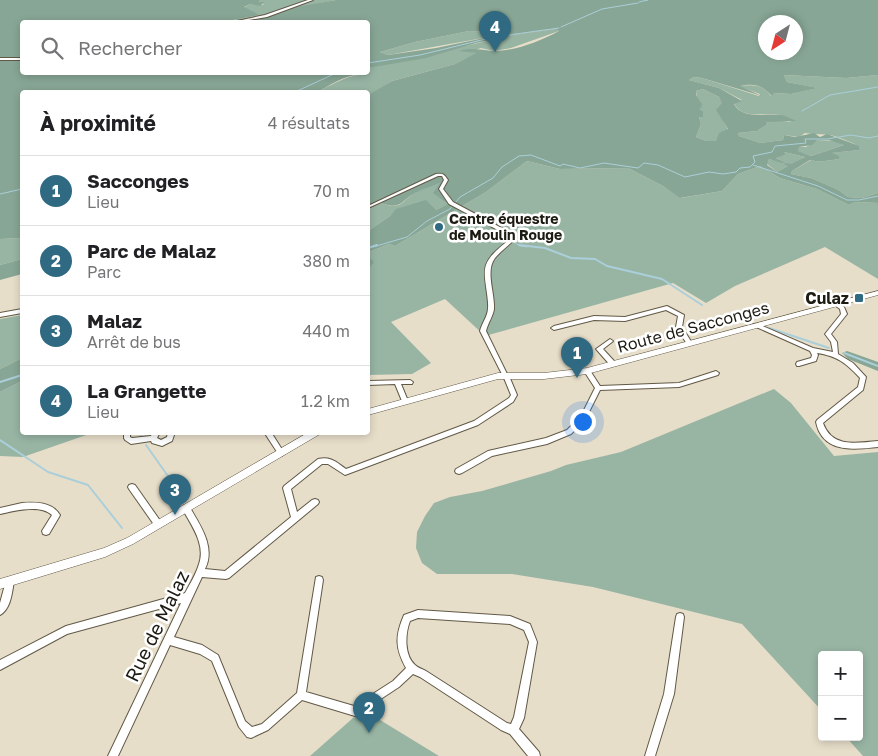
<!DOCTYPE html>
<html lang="fr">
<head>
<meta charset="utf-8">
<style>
  :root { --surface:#fff; --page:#f6f6f6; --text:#202124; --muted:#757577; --line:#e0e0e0; --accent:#306982 }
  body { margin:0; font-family:"Golos Text",sans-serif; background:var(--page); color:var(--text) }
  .controls { position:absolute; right:15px; bottom:15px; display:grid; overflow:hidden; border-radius:5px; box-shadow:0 2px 8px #0003 }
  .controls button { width:45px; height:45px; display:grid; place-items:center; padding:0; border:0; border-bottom:1px solid var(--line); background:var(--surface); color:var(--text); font:25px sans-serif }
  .compass { position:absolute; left:758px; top:15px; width:45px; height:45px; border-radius:50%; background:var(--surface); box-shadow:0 2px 8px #0003; rotate:216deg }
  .you { position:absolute; left:582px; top:421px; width:18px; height:18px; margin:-12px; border:4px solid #fff; border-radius:50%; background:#1a73e8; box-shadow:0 0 0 8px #1a73e833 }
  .badge { display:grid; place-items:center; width:32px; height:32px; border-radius:50%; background:var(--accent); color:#fff; font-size:16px; font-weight:700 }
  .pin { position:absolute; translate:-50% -41px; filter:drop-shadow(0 1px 2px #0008) }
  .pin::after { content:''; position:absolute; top:26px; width:18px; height:15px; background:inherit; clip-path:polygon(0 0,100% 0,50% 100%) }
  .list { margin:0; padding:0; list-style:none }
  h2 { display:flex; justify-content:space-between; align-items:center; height:65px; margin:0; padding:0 20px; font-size:21px }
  h2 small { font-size:16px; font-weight:400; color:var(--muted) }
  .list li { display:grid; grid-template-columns:32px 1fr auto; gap:15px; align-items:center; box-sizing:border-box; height:70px; padding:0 20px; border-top:1px solid var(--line) }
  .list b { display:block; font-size:19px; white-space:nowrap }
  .list p { margin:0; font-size:16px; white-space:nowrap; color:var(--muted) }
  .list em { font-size:16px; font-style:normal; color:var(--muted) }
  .icon { flex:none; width:28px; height:28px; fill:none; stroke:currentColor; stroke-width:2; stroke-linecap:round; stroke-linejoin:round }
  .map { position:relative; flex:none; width:878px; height:756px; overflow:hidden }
  .search { position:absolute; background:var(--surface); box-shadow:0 2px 8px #0003; left:20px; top:20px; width:350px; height:55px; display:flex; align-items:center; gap:12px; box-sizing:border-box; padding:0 18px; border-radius:5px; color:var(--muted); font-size:19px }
  .panel { position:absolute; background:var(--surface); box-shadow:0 2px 8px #0003; left:20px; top:90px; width:350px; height:345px; border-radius:5px }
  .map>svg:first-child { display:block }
</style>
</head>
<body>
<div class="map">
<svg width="878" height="756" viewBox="0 0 878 756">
  <rect width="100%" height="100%" fill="#e7dec9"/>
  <!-- green -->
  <g fill="#98b5a4">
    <path d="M260,0H336L267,14L270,15C260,18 241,26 233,20L260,15L243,8L250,4L263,5L264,2H259Z"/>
    <path d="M555,29L559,31L511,48L494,51L481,48L472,51L461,50L477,53L455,64L392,81L369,95L368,92L355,90L348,92H317C335,83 350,74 371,73L368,68L513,35Z"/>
    <path d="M469,31L511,33L388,55L380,52L415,42Z"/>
    <path d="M784,75L846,78L878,75V193L862,198L848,197L837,189L811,178L791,174L792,171L811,160C820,163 829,160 839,159L831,153L859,150V146L864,149C859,145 836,136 830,135C823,134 814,135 805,133L799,137L784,135L783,140L761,143L739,136L738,133L757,131L768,124L766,122L772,120L791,122C789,120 785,116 781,115C767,111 741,121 734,103L742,100L719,88L689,80L694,77L702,78L759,96L760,94L738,86C751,85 762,83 771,96L774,93L791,94L817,88L787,82Z"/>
    <path d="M703,89L719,97L723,103L719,112L728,130L716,141H706L696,137L701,124L699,117L703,111L698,109L696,91Z"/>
    <path d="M817,140L838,141L844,145L811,156L797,151L799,147H806Z"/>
    <path d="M784,152L805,157L777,172L767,164L769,159L783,162L775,157L785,154Z"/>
    <path d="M527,161L560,169L628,168L663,186L681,198L722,191L738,174L760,166L780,178L817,189L849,205L855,202L878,203V279L825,247L735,286L706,303L673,283L485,336L445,299L391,322L431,363L412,374L368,375L369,252L389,244L395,246L486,192Z"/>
    <path d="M442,182L449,204L436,210L397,209L390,216L368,231V210L381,203C402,211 401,201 416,192C423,188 433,185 442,182Z"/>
    <path d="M22,238V259L0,265V239Z"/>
    <path d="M22,315V358L0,369V319Z"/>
    <path d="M22,381V432L92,433L23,457L0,456V392Z"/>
    <path d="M774,389L791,403L834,456L878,452V756H863L846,737H859V655H822V711L742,624L593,587L512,574H437L422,563L416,548L417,532L425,516L434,503L450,497L482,491L551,471L566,465L621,452Z"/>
    <path d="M367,712L439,756H310L353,718Z"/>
  </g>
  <!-- forest -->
  <g fill="#88a695" fill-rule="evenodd">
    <path d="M0,0H260L259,2H265L260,6L250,4L244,7L260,15L233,20L235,22H22V72H368V69L371,73L365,76C349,71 330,86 317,92H22V238L0,239Z"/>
    <path d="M336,0H878V75L846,78L784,75L787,82L818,88L791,94L774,93L772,96C762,85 754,83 740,86L762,96L702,78L694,77L689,80L719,88L742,101L734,104C742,120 767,113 782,115C786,116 792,119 796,121L766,122L768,124L757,131L738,133L739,136L761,143L783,140L784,135L795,137L814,133L820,137L827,134L865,148L859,146V150L832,153L839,156V159C829,160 821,163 810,160L792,171L791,174L811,178L837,189L848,197L862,198L878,193V203L855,202L849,205L817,189L780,178L760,166L738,174L722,191L680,198L663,186L628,168L560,169L527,161L486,192L395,246L389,244L369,252V257L374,262L368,270V231L390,216L396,209L426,200L436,210L448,204L433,193L440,183C433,186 425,188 417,192C401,199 403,211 381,203L368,210V95L392,81L455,64L476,53L459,51C469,47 483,50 494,51C515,51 541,41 559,31L555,29L513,35L476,43L426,58L368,68V22H237L265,17L279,10ZM766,22H796V52H766ZM469,31L508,33L436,48L388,55L380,52L415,42ZM703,89L719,97L722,103L716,110L728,129L719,133L716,141H706L696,137L701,124L699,117H703V111L699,109L701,108L702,104L696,95V91ZM817,140H829L844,145L811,156L798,151L799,147L812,145ZM784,152L805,157L791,164L785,163L784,164L788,166L777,172L767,165L769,159L782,163L784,162L776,158L786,154Z"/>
    <path d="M22,259V274L0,280V265Z"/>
    <path d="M847,351L878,362V371L848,359L842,353Z"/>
    <path d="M22,358V381L0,392V369Z"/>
  </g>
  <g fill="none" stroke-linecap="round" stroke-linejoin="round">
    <!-- stream-far1 -->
    <g stroke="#aacfda" stroke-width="1">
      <path d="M639,2L648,0"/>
      <path d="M561,27L602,9L638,3"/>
      <path d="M368,63L420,55L494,37L559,28"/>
      <path d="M337,73L339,72"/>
      <path d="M295,92L334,74"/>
      <path d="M802,111L830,95L878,87"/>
      <path d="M753,165L818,186L847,200H859L878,196"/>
      <path d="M0,194L22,189"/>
      <path d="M514,242L520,246L527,247"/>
      <path d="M373,247L407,237L427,221L450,209L460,197L493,178L502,167L519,156L531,155L560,166L563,164L580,168L604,163L638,168L644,163L658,165L685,177L709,172L723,174L736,172L740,168L750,167L755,162L753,156L772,152L775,146L806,143L805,139H827L851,135L869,138L878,136"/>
    </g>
    <!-- stream -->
    <g stroke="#aacfda" stroke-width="2">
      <path d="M519,245L545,248L571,258L595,259L607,266L662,279L702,305"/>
      <path d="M368,248L377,245"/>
      <path d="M368,265V267"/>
      <path d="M769,328L829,348"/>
      <path d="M844,353L878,366"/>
      <path d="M0,382L22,375"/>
      <path d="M140,432L141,436"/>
      <path d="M0,440L48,472L88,485L122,528"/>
      <path d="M146,445L175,486"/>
    </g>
    <defs>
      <g id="minor">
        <path d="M436,174C443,173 444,174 448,180L443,189L453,202L513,234L515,239C509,245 501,251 495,258C485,271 495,293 494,309C493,316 488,323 486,331L507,374L509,376L517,395L513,402L478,425L345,475L328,464H322L291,489L297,512L312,500L315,499L318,500L319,502L318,504L229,578L226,579L202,577L174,637L202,645L218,655L245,721L252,727L262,724L297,693L316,577L319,576L322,577L323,580L306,692L354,706L393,681L406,668C395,648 395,636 404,615L418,610L510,616L530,624L537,642L524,718L519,729L539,752L540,756H528L510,734L501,730L420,677L413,674L399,687L355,716L302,700L268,730L251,738L247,737L239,727L212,661L200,654L170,645L118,756H108L181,603L67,634L0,670V660L66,626L185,593C190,584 196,574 199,564C206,544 191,525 182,508L183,506L186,505L189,506C200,525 216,547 205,569L225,571L291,517L283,488L284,486L318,459C331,456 336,462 346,469L474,421L509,398L511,395L504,378L480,331C482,323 488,316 488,308C489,296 482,275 486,265C490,254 502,246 510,239L509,236L449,204L439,189L444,180L442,176H438L368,208V206ZM418,618L510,624L524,630L529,642L514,717L511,724L507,723L426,671C423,669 418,668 415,665C404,655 405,634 410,621Z"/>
        <path d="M836,302L844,307L847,314L831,334L837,342L838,354L853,363L866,377L863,390L823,423C832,448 856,443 878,441V447C859,449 831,453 820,433C818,430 817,426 816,422L817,420L858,387L860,378C846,363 837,356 817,353L818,355L816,361L799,366H797L796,364L797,362L811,358L812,355L810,351L754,326L753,325L754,324H758L813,348L833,352L831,342L825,334L841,314L840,309L833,304Z"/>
        <path d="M667,306L684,315L682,327L692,343L691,344H687L676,327L678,316L666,310L625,321L594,320L554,330L551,328L554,326L594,316L625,317Z"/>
        <path d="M22,309V313L0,317V313Z"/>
        <path d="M610,339L613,341L612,342L603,349L615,362L616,364L613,366H611L596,349Z"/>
        <path d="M585,369H589L600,386L679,383L716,371L719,373L718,375L679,387L600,390L585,420L571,434L547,444L492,456L462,473L459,474L456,473L455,471L456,469L488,451L546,438L567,430L581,416L595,388L584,371Z"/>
        <path d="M410,380L413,382L412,384H401L408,401L407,403H403L402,401L395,384L368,385V381Z"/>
        <path d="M124,432H130V437L132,438L151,436L153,432H160L157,438L161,440L167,437L168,432H175L172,441L162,446L152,443L151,441L131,444L125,440L124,438Z"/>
        <path d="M264,432H271L283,451L285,453L283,455L281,456L279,455Z"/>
        <path d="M132,484L135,485L161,522L162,524L161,526L158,528L155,526L129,489L128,487L129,485Z"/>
        <path d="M22,503C36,502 52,502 60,515L59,517L49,534L46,535L43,534L42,531L52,515C40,504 14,511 0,514V508Z"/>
        <path d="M10,577L13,578L14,581C12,592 11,609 0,615V603L6,581L7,578Z"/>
        <path d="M680,613L683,614L684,617L674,694L655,756H645L664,694L676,617L677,614Z"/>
      </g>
      <g id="tertiary">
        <path d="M878,291V295L587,374L544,379H498L368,415V409L498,373H544L587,368Z"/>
        <path d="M309,432H321L320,434L133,544L105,557L0,589V579L104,548L127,538Z"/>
      </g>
      <g id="secondary">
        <path d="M308,0H313L267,17L237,22H232L265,15Z"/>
        <rect x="0" y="58" width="22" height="2"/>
      </g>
    </defs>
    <!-- minor casing -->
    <use href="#minor" stroke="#615947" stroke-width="2"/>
    <!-- tertiary casing -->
    <use href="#tertiary" stroke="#615947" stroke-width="1"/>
    <!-- secondary casing -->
    <use href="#secondary" stroke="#615947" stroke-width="2"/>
    <!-- minor -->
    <use href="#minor" fill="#fff" fill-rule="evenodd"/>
    <!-- tertiary -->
    <use href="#tertiary" fill="#fff" fill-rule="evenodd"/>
    <!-- secondary -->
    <use href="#secondary" fill="#fff" fill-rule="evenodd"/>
  </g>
  <!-- markers -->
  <g fill="#306982" stroke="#fff" stroke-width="2">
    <circle cx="439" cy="227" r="5"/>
    <rect x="854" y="293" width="10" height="10" rx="2.5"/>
  </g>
  <g text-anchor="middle" stroke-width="5" stroke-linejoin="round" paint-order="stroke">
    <!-- far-poi labels -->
    <g font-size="14" font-weight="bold" fill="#1e1b13" stroke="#fff" text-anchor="start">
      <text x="449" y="224">Centre équestre<tspan x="449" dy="16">de Moulin Rouge</tspan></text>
    </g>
    <!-- poi labels -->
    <g font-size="16" font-weight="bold" fill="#1e1b13" stroke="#fff" text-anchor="end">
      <text x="849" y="304">Culaz</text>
    </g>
    <!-- street labels -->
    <g font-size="16" fill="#1e1b13" stroke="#fff">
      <text transform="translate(693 327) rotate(-15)" y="6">Route de Sacconges</text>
    </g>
    <!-- near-street labels -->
    <g font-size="19" fill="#1e1b13" stroke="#fff">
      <text transform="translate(157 626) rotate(-64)" y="7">Rue de Malaz</text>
    </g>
  </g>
</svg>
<div class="controls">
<button>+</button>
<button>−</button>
</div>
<svg class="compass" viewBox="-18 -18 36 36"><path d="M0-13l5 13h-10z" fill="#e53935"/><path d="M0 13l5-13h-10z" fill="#757577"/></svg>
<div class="you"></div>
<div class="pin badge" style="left:577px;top:378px">1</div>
<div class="pin badge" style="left:369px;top:733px">2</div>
<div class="pin badge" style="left:175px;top:515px">3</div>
<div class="pin badge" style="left:495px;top:52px">4</div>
<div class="search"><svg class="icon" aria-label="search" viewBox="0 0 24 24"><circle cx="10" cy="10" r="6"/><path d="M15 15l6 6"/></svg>Rechercher</div>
<section class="panel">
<h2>À proximité<small>4 résultats</small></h2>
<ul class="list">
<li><span class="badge">1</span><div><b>Sacconges</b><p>Lieu</p></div><em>70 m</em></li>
<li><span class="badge">2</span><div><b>Parc de Malaz</b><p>Parc</p></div><em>380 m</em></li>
<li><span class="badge">3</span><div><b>Malaz</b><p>Arrêt de bus</p></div><em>440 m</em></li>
<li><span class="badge">4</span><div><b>La Grangette</b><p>Lieu</p></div><em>1.2 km</em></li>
</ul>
</section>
</div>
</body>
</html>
